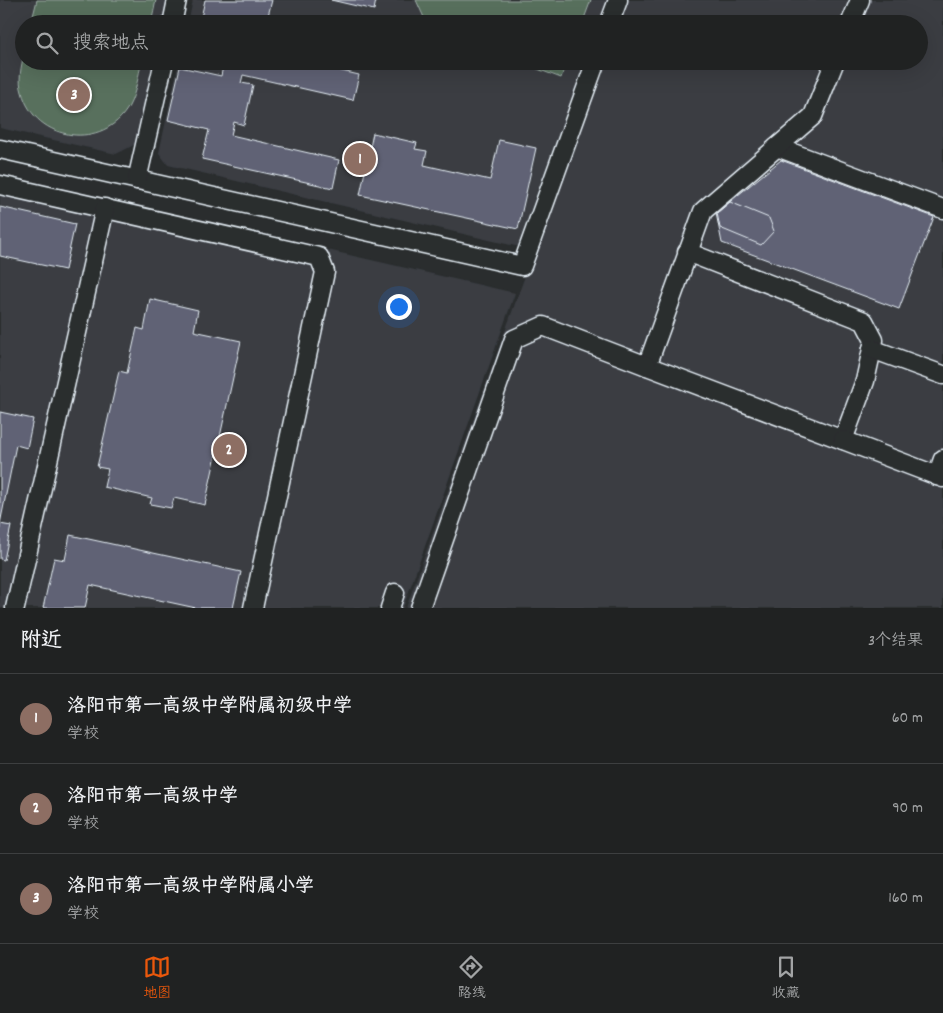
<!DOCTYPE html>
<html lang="zh">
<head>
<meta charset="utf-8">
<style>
  :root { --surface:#202222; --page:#2d2f2f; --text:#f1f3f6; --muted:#a2a4a5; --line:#3d3f40; --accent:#ea580c }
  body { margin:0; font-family:Dekko,"LXGW WenKai TC",sans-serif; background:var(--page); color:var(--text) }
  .you { position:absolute; left:398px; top:306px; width:18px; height:18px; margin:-12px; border:4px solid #fff; border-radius:50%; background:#1a73e8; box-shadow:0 0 0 8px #1a73e833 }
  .badge { display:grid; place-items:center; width:32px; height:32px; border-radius:50%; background:var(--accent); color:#fff; font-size:16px; font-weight:700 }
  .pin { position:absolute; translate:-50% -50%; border:2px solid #fff; box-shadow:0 1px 5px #0006 }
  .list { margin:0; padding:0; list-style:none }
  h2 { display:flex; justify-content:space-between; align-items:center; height:65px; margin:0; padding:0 20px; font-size:21px }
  h2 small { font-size:16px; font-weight:400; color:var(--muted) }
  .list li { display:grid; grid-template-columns:32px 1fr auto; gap:15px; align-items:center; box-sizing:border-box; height:90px; padding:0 20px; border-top:1px solid var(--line) }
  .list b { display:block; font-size:19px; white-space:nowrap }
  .list p { margin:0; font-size:16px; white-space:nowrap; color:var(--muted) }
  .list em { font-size:16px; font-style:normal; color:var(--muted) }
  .icon { flex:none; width:28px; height:28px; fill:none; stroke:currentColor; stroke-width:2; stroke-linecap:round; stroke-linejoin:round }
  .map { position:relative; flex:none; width:943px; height:608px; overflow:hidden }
  .search { position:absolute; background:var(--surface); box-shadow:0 5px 20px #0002; left:15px; right:15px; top:15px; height:55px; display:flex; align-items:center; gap:12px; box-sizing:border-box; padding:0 18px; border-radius:28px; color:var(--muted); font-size:19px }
  .sheet { height:335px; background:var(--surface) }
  nav { display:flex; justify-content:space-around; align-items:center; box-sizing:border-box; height:70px; border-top:1px solid var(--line); background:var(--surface); font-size:14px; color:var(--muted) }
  nav a { display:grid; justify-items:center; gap:2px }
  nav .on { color:var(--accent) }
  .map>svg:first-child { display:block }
</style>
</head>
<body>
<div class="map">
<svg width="943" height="608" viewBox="0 0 943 608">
  <rect width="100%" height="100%" fill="#2a2d2e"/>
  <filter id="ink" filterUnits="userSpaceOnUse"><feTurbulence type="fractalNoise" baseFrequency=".02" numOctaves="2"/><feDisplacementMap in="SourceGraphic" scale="10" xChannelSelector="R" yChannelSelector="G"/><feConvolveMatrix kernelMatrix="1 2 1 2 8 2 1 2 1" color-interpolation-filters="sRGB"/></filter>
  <g filter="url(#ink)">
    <!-- built -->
    <g fill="#3a3d43">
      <path d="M0,0H169L164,24H24V61H155L136,144L116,154L0,128Z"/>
      <path d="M193,0H613L604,24H188Z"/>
      <path d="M624,0H943V608H406L602,61H919V24H615Z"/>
      <path d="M179,61H591L524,248L168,165L159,153Z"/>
      <path d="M0,175L515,293L403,608H0Z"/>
    </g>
    <!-- grass -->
    <g fill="#58705d" stroke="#a0b0aa">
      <path d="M37,0H156L151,24H31Z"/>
      <path d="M416,0H591L582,24H427Z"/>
      <path d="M24,54V61H142C138,76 136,93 129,106C104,151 35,142 22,92C18,80 21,67 24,54Z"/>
      <path d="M478,61H567L561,78L522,63L501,65Z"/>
    </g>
    <!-- building -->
    <g fill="#606274" stroke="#e8f1f8">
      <path d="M205,0H272L266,24H209L200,22Z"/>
      <path d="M331,0H376L374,10Z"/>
      <path d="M224,61H299L359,75L353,100L243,75L241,83L253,85L244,125L234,122L231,135L339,160L333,188L202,159L209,130L168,120L180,67L221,76Z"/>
      <path d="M373,133L417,143L415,149L427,151L424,165L490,180L499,140L536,148L518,229L360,195Z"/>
      <path d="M781,160L934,217L899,309L722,243L716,213Z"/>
      <path d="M730,202L769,218L774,231L761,245L720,228L717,213Z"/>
      <path d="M0,207L75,224L65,270L0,256Z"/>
      <path d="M150,299L198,310L194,331L241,341L205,505L174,498L171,508L150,504L152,498L104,487L108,469L97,467L119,371L127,373L137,328L144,330Z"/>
      <path d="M0,412L33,419L27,448L16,445L0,524L11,526L4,560L0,559Z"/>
      <path d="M70,535L241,572L233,608H196L90,585L85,608H43L54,558L65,560Z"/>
    </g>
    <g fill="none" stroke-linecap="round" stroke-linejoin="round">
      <defs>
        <g id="minor">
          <path d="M172,24L177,0"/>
          <path d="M609,24L618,0"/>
          <path d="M850,24L860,0"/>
          <path d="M777,147L943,209"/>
          <path d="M0,149L522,266L596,61"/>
          <path d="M137,180L164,61"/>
          <path d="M0,185L319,257L325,272L253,608"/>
          <path d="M687,252L864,321L874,340L865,381L843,440L647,366L703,211L813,116L835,61"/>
          <path d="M872,349L943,375"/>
          <path d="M843,440L943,478"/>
          <path d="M937,476L943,459"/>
          <path d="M15,608L105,208"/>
          <path d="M390,608L395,593"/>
          <path d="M420,608L514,339L543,326L647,366"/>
        </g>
      </defs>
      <!-- minor casing -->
      <use href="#minor" stroke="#e8f1f8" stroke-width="21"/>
      <!-- minor -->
      <use href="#minor" stroke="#2a2d2e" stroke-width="18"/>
    </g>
  </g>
</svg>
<div class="you"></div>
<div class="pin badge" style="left:360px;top:159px;background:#8d6e63">1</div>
<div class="pin badge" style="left:229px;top:450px;background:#8d6e63">2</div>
<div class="pin badge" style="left:74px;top:95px;background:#8d6e63">3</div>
<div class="search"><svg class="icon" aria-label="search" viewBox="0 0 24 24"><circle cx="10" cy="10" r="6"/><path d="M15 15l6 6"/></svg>搜索地点</div>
</div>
<section class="sheet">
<h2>附近<small>3个结果</small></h2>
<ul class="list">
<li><span class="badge" style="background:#8d6e63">1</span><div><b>洛阳市第一高级中学附属初级中学</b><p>学校</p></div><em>60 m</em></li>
<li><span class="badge" style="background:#8d6e63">2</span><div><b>洛阳市第一高级中学</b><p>学校</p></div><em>90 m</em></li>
<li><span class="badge" style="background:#8d6e63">3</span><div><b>洛阳市第一高级中学附属小学</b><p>学校</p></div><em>160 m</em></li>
</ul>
</section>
<nav>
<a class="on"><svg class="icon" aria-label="map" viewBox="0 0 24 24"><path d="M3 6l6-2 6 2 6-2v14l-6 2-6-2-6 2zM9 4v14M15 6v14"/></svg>地图</a>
<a><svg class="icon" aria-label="directions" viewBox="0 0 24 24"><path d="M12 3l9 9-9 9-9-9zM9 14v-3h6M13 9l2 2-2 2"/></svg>路线</a>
<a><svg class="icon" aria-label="saved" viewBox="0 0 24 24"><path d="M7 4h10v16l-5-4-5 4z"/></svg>收藏</a>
</nav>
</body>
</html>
